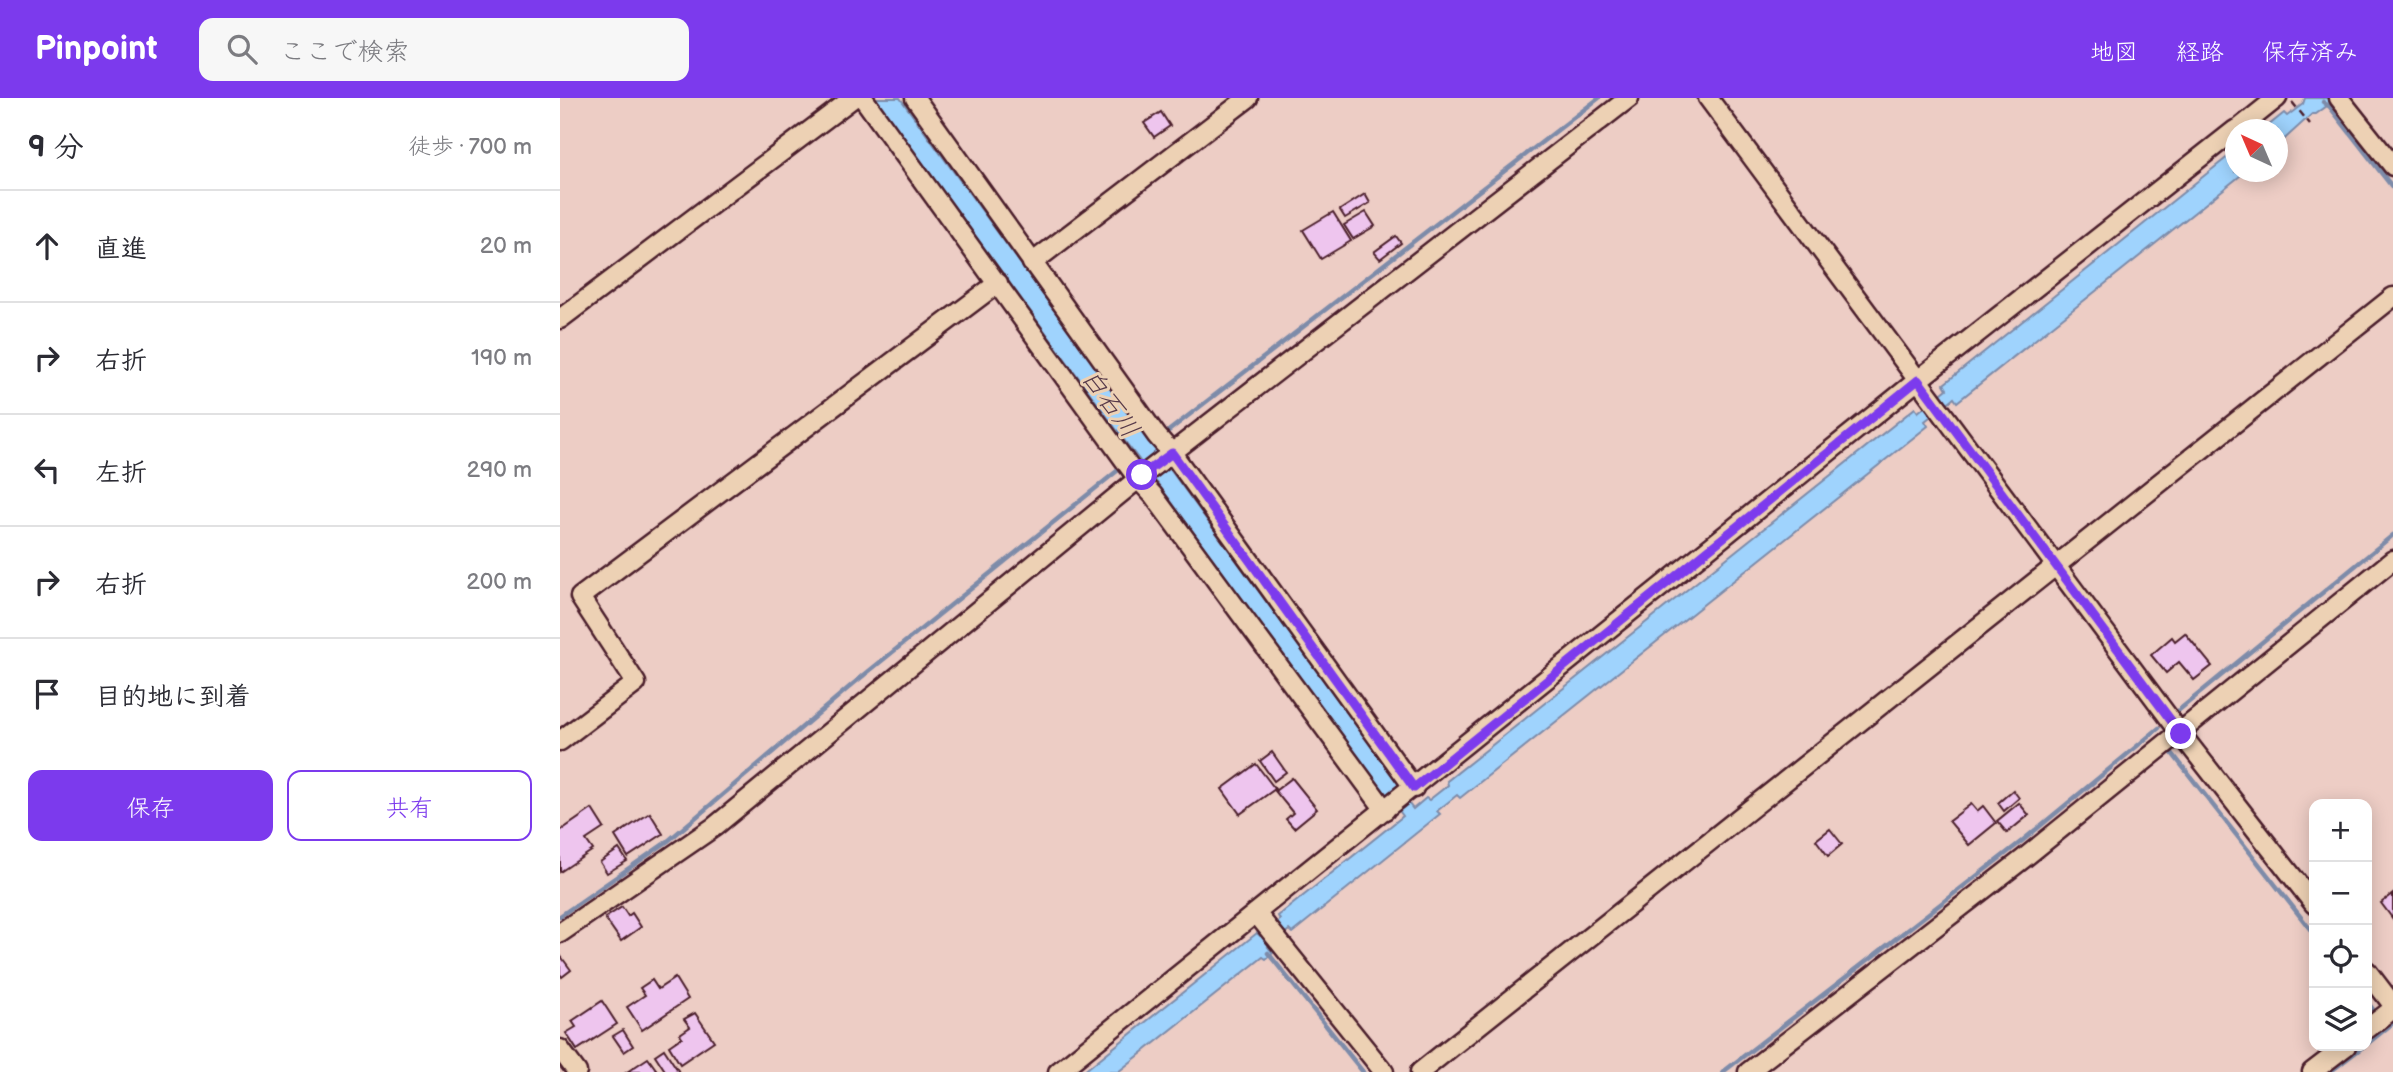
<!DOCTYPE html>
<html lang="ja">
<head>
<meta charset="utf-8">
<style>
  :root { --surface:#fff; --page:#f7f7f7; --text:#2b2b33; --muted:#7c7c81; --line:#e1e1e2; --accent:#7c3aed }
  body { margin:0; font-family:"Balsamiq Sans","Klee One",sans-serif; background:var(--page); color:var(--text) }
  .controls { position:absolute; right:21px; bottom:21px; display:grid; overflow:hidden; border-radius:14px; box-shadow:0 4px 18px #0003 }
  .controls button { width:63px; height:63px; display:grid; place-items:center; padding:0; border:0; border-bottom:2px solid var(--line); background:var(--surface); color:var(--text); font:35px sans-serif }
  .compass { position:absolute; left:1665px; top:21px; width:63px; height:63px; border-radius:50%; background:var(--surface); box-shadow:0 4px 18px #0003; rotate:316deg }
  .stop { position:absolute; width:21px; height:21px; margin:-16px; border:5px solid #7c3aed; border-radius:50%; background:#fff }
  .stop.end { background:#7c3aed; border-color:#fff; box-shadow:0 2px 7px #0008 }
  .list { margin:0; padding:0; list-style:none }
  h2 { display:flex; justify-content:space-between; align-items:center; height:91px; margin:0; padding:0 28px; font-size:30px }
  h2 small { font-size:23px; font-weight:400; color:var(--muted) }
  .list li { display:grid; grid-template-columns:46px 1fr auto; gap:21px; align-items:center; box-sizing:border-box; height:112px; padding:0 28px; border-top:2px solid var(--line) }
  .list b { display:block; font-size:26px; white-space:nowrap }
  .list em { font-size:23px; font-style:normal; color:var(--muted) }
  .actions { display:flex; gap:14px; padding:21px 28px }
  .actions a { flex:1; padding:16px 0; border:2px solid var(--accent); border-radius:14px; text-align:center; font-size:24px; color:var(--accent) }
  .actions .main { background:var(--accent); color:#fff }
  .icon { flex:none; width:38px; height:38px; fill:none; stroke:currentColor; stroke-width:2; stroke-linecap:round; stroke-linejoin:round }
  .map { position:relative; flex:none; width:1833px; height:974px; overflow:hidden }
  header { display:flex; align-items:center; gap:42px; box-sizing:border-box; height:98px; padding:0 35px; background:var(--accent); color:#fff }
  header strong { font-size:33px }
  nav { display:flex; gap:38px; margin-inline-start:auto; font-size:24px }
  .search { width:490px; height:63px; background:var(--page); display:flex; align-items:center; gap:18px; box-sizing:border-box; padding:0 24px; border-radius:14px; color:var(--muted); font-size:26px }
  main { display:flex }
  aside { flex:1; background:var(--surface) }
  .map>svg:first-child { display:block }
</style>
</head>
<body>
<header>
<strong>Pinpoint</strong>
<div class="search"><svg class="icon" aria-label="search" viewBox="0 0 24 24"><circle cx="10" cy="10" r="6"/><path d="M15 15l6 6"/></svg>ここで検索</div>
<nav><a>地図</a><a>経路</a><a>保存済み</a></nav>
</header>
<main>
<aside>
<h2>9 分<small>徒歩 · 700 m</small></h2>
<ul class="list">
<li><svg class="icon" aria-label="ahead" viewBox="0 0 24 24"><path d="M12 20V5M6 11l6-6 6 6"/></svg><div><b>直進</b></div><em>20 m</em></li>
<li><svg class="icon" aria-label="right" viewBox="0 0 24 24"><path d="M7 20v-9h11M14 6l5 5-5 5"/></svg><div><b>右折</b></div><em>190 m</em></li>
<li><svg class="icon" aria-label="left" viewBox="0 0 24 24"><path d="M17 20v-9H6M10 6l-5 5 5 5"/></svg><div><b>左折</b></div><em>290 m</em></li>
<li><svg class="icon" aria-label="right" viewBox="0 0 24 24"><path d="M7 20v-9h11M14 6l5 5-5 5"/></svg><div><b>右折</b></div><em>200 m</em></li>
<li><svg class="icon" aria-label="arrive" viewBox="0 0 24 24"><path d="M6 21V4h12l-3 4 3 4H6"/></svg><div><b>目的地に到着</b></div></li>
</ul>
<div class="actions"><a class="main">保存</a><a>共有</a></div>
</aside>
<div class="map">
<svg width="1833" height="974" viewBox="0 0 1833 974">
  <rect width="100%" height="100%" fill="#edcdc5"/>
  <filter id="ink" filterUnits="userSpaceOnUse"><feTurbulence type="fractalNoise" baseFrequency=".0143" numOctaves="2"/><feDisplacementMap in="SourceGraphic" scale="14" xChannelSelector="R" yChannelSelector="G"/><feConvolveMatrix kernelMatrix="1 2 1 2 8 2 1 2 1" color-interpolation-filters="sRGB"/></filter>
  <g filter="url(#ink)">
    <!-- water -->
    <g fill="#9fd3fd" stroke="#7d8ba9" stroke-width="2">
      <path d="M315,0H340L841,689L838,692L853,711L866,700L869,702L888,687L887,683L1355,310L1358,314L1387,291L1384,286L1675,53V74H1685L1397,304L1394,300L1365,323L1368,328L900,700L897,697L877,713L880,716L732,835L729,832L708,849L713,855L706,861L703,859L558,974H523L697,835L700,838L720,822L718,818L843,718L829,699L826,701L608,399L567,346Z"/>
      <path d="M1745,0H1773L1771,5L1756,16H1752L1718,47L1717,32H1703L1724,15L1727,18L1743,6Z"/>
    </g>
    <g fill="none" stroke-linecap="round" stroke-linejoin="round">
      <!-- stream -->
      <g stroke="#7d8ba9" stroke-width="4.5">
        <path d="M1763,4L1770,9L1833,90"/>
        <path d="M602,338L1039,0"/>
        <path d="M1619,612L1833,437"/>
        <path d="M1612,655L1754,836"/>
        <path d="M0,818L108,743L293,586L562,369"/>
        <path d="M708,855L803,974"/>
        <path d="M1807,903L1814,913"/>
        <path d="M1807,946L1833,925"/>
        <path d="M1163,974L1462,743L1599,630"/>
        <path d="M1770,974L1804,948"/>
      </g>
    </g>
    <!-- building -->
    <g fill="#eec5ee" stroke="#4a1f2b" stroke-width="2">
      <path d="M601,14L610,28L594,39L584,25Z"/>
      <path d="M805,96L810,105L785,120L780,112Z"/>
      <path d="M773,114L791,143L761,161L743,132Z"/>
      <path d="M806,114L815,128L793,141L784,127Z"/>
      <path d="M836,138L841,145L820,161L814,154Z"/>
      <path d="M1625,535L1652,568L1634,582L1619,564L1606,575L1591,557L1612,539L1615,543Z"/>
      <path d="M712,654L726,674L714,683L700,663Z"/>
      <path d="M696,666L715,691L680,716L662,691Z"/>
      <path d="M732,680L757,711L734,730L726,721L733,715L715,693Z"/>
      <path d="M1453,692L1459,700L1444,713L1438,705Z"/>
      <path d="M1459,705L1469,717L1447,735L1437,723Z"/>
      <path d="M1411,706L1417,713L1423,708L1436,725L1409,747L1389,723Z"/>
      <path d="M32,711L44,730L26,742L33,752L0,774V733Z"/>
      <path d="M90,715L103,736L68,759L55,738Z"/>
      <path d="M1270,731L1282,746L1268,758L1256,742Z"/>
      <path d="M59,751L67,763L47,775L40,764Z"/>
      <path d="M1833,796V821L1821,805Z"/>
      <path d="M62,809L68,818L72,815L81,829L61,843L45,820Z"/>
      <path d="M0,857L11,872L2,879L0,876Z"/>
      <path d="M115,880L128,901L82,932L67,909L85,897L80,890L92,882L98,891Z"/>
      <path d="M42,903L57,926L17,952L6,935L16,929L12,923Z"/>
      <path d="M135,915L154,943L120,966L109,948L122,939L120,936L130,929L124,921Z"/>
      <path d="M63,932L73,948L64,954L53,938Z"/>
      <path d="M104,951L119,974H106L95,957Z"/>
      <path d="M88,960L98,974H67Z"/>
    </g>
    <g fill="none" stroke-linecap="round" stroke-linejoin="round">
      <defs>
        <g id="minor">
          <path d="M303,0L578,381L593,397L825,712"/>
          <path d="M355,0L597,338L612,355L854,690"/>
          <path d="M1148,0L1621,636L1754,806"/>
          <path d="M1779,0L1833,68"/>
          <path d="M1677,32L1717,0"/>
          <path d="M472,165L688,0"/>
          <path d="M0,221L293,0"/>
          <path d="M0,643L76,585L20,499L438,185"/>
          <path d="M696,815L824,974"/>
          <path d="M0,835L154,729L578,381L1069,0"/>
          <path d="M1807,873L1833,907"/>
          <path d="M1807,931L1833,911"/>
          <path d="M0,951L17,974"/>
          <path d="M498,974L1358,282L1675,32"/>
          <path d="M860,974L1833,199"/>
          <path d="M1188,974L1463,761L1833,462"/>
          <path d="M1752,974L1786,948"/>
        </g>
      </defs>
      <!-- minor casing -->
      <use href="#minor" stroke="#4a1f2b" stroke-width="23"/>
      <!-- path -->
      <path stroke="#4a1f2b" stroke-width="2.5" stroke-dasharray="7 5" stroke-linecap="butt" d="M1732,4L1750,26"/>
      <!-- minor -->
      <use href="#minor" stroke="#edd1b4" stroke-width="18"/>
    </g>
  </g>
  <g fill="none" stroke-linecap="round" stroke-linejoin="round" filter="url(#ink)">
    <!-- route -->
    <path stroke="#7c3aed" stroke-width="9" d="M582,377L612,355L854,690L1358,282L1621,636"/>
  </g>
  <g text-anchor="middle" stroke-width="6" stroke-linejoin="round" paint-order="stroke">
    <!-- water labels -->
    <g font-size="26" font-style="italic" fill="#573a4a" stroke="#edd1b4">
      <text transform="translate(551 305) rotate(54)" y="9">白石川</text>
    </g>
  </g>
</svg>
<div class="controls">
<button>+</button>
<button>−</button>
<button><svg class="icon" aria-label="locate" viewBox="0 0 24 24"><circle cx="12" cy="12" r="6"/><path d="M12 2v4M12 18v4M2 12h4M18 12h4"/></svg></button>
<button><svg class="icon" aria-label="layers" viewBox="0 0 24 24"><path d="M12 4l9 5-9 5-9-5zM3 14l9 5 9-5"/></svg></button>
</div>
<svg class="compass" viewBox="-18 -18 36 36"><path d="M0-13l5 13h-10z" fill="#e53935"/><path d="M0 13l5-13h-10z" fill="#7c7c81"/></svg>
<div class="stop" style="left:582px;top:377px"></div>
<div class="stop end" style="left:1621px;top:636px"></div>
</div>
</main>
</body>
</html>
